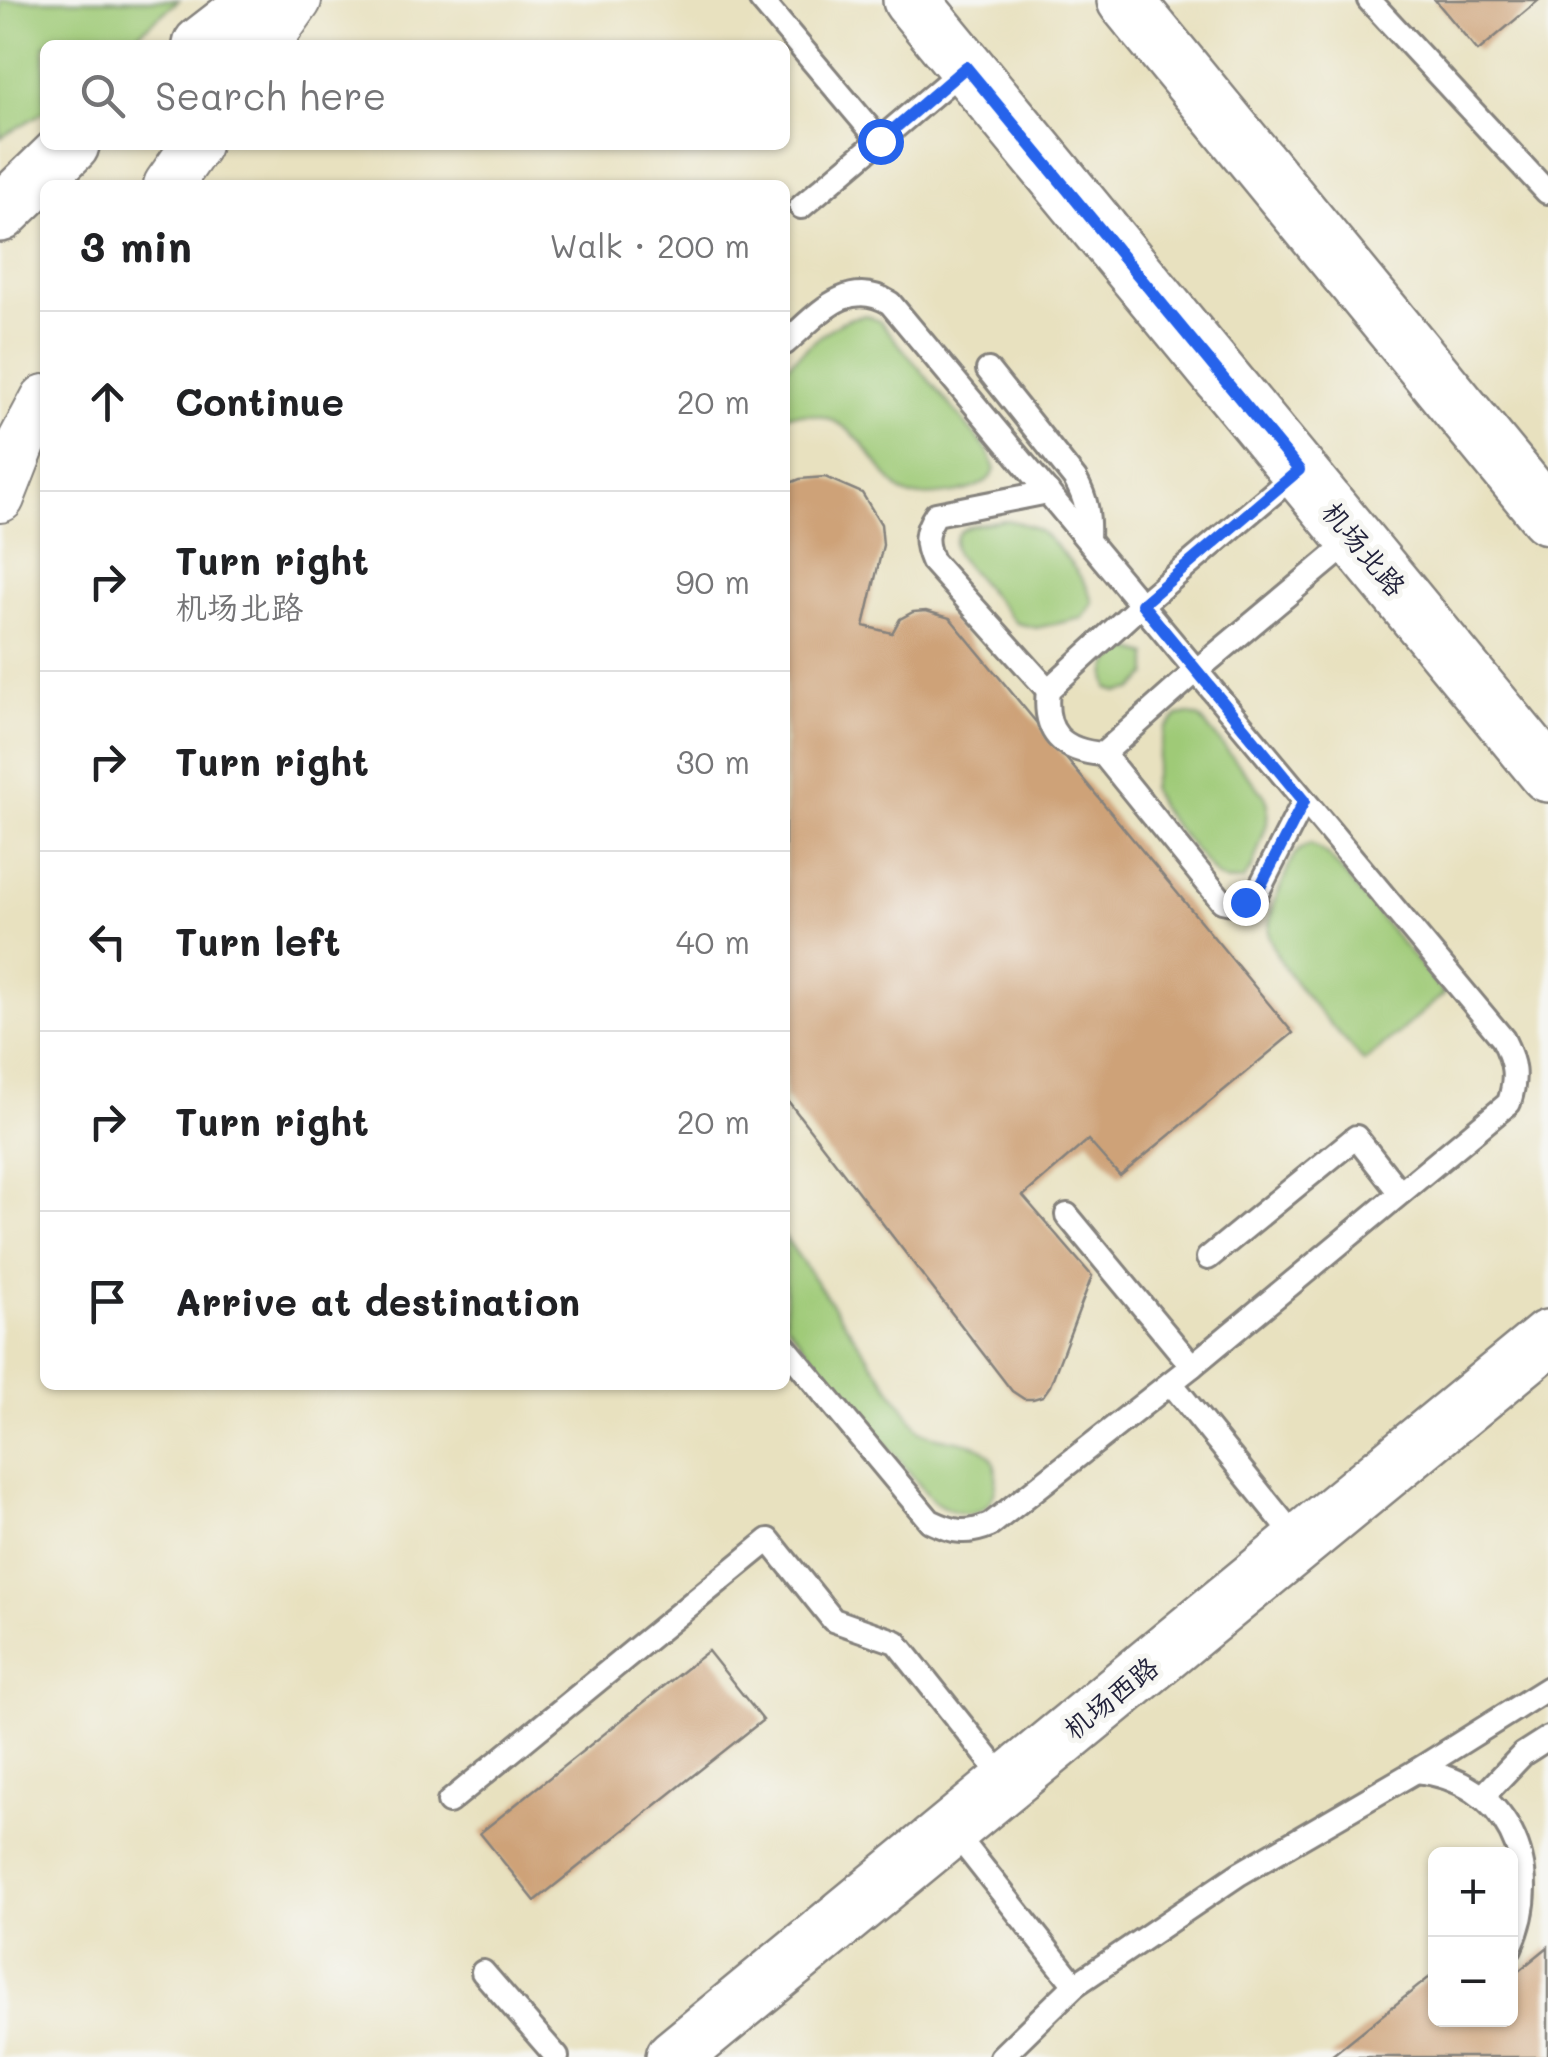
<!DOCTYPE html>
<html lang="en">
<head>
<meta charset="utf-8">
<style>
  :root { --surface:#fff; --page:#f2f2f2; --text:#202124; --muted:#757577; --line:#e0e0e0 }
  body { margin:0; font-family:Mali,"LXGW WenKai TC",sans-serif; background:var(--page); color:var(--text) }
  .controls { position:absolute; right:30px; bottom:30px; display:grid; overflow:hidden; border-radius:15px; box-shadow:0 2px 8px #0004 }
  .controls button { width:90px; height:90px; display:grid; place-items:center; padding:0; border:0; border-bottom:2px solid var(--line); background:var(--surface); color:var(--text); font:50px sans-serif }
  .stop { position:absolute; width:30px; height:30px; margin:-22px; border:8px solid #2563eb; border-radius:50%; background:#fff }
  .stop.end { background:#2563eb; border-color:#fff; box-shadow:0 2px 10px #0008 }
  .list { margin:0; padding:0; list-style:none }
  h2 { display:flex; justify-content:space-between; align-items:center; height:130px; margin:0; padding:0 40px; font-size:42px }
  h2 small { font-size:32px; font-weight:400; color:var(--muted) }
  .list li { display:grid; grid-template-columns:65px 1fr auto; gap:30px; align-items:center; box-sizing:border-box; height:180px; padding:0 40px; border-top:2px solid var(--line) }
  .list b { display:block; font-size:38px; white-space:nowrap }
  .list p { margin:0; font-size:32px; white-space:nowrap; color:var(--muted) }
  .list em { font-size:32px; font-style:normal; color:var(--muted) }
  .icon { flex:none; width:55px; height:55px; fill:none; stroke:currentColor; stroke-width:2; stroke-linecap:round; stroke-linejoin:round }
  .map { position:relative; flex:none; width:1548px; height:2057px; overflow:hidden }
  .search { position:absolute; background:var(--surface); box-shadow:0 2px 8px #0004; left:40px; top:40px; width:750px; height:110px; display:flex; align-items:center; gap:25px; box-sizing:border-box; padding:0 35px; border-radius:15px; color:var(--muted); font-size:38px }
  .panel { position:absolute; background:var(--surface); box-shadow:0 2px 8px #0004; left:40px; top:180px; width:750px; height:1210px; border-radius:15px }
  .map>svg:first-child { display:block }
</style>
</head>
<body>
<div class="map">
<svg width="1548" height="2057" viewBox="0 0 1548 2057">
  <rect width="100%" height="100%" fill="#f6f6f2"/>
  <filter id="ink" filterUnits="userSpaceOnUse"><feTurbulence type="fractalNoise" baseFrequency=".01" numOctaves="2"/><feDisplacementMap in="SourceGraphic" scale="20" xChannelSelector="R" yChannelSelector="G"/><feConvolveMatrix kernelMatrix="1 2 1 2 8 2 1 2 1" color-interpolation-filters="sRGB"/></filter>
  <filter id="wash" filterUnits="userSpaceOnUse"><feTurbulence type="fractalNoise" baseFrequency=".0048" numOctaves="4" result="noise"/><feDisplacementMap in="SourceGraphic" scale="40" xChannelSelector="R" yChannelSelector="G"/><feGaussianBlur stdDeviation="2.25" result="paint"/><feColorMatrix in="noise" values="0 0 0 0 0 0 0 0 0 0 0 0 0 0 0 0 0 1.4 0 .05"/><feComposite in="paint" operator="in"/></filter>
  <g filter="url(#wash)">
    <rect width="100%" height="100%" fill="#e8e1bf"/>
    <!-- green -->
    <g fill="#9fca77" stroke="#607659" stroke-width="2.5">
      <path d="M0,0H179L125,45H45V111L0,138Z"/>
      <path d="M867,315L880,322L889,332L988,451L995,470C984,495 935,496 911,496L901,492C862,450 852,407 785,415V367C809,347 834,317 867,315Z"/>
      <path d="M1005,520C1018,522 1031,525 1042,533C1057,545 1091,585 1093,603L1083,618L1036,628L1016,623L956,554C947,522 983,524 1005,520Z"/>
      <path d="M1130,649L1148,655V675L1132,690L1117,692L1108,688C1103,667 1110,655 1130,649Z"/>
      <path d="M1189,714L1200,718L1265,796L1268,804L1267,824L1252,868L1243,880L1226,882L1216,876L1160,808L1151,788L1165,729L1178,716Z"/>
      <path d="M1311,844L1328,855L1444,994L1364,1062C1340,1033 1271,966 1269,931C1268,912 1277,896 1284,879C1290,863 1293,849 1311,844Z"/>
      <path d="M785,1237L920,1431C940,1442 973,1438 988,1454C1002,1469 998,1503 979,1511C963,1518 946,1509 933,1501L785,1322Z"/>
    </g>
    <g id="blocks">
      <!-- building -->
      <g fill="#cea278">
        <path d="M1435,0H1539L1478,51Z"/>
        <path d="M825,477L862,493L881,524L883,545L864,626L892,633L900,619L913,612L926,611L950,618L1293,1033L1120,1176L1088,1140L1023,1196L1092,1276L1050,1386L1043,1396L1033,1399H1024L1012,1391L785,1097V485L800,479Z"/>
        <path d="M708,1651L763,1720L535,1901L480,1833Z"/>
        <path d="M1548,1947V2057H1330L1436,1972V2020H1510V1978Z"/>
      </g>
    </g>
  </g>
  <g filter="url(#ink)">
    <use href="#blocks" fill-opacity="0" stroke="#85827d" stroke-width="2.5"/>
    <g fill="none" stroke-linecap="round" stroke-linejoin="round">
      <defs>
        <g id="service">
          <path d="M761,0L880,141"/>
          <path d="M1369,0L1547,192"/>
          <path d="M801,207L966,67"/>
          <path d="M785,343C817,316 847,276 890,303L1503,1039C1515,1063 1517,1077 1509,1103L1192,1366L990,1525C966,1535 953,1532 930,1521L785,1347"/>
          <path d="M988,370L1075,479C1087,500 1089,516 1088,539"/>
          <path d="M1299,471L1142,604L1048,690C1043,732 1061,751 1103,754L1196,671L1355,538"/>
          <path d="M1048,690L932,561C924,542 924,532 936,514L1048,492"/>
          <path d="M1103,754L1222,901C1237,905 1244,903 1257,893L1304,801"/>
          <path d="M1067,1215L1192,1366"/>
          <path d="M1208,1258L1356,1137L1400,1193"/>
          <path d="M1171,1383L1300,1543"/>
          <path d="M1416,1771C1506,1780 1548,1867 1510,1948"/>
          <path d="M1485,1794L1523,1754L1548,1738"/>
          <path d="M449,1802L769,1540L833,1620L896,1642L1008,1783"/>
          <path d="M952,1829L1075,1985"/>
          <path d="M483,1972L557,2057"/>
          <path d="M1001,2057L1075,1985L1239,1874L1416,1771L1548,1688"/>
        </g>
        <g id="minor">
          <path d="M265,45L297,0"/>
          <path d="M168,185L196,145"/>
          <path d="M0,498L22,442L45,399"/>
        </g>
        <path id="tertiary" d="M674,2057L1548,1338"/>
        <g id="secondary">
          <path d="M911,0L1548,774"/>
          <path d="M1125,0L1548,516"/>
          <path d="M201,45L259,0"/>
          <path d="M0,214L71,145"/>
        </g>
      </defs>
      <!-- service casing -->
      <use href="#service" stroke="#85827d" stroke-width="28"/>
      <!-- minor casing -->
      <use href="#minor" stroke="#85827d" stroke-width="52"/>
      <!-- tertiary casing -->
      <use href="#tertiary" stroke="#85827d" stroke-width="60"/>
      <!-- secondary casing -->
      <use href="#secondary" stroke="#85827d" stroke-width="60"/>
      <!-- service -->
      <use href="#service" stroke="#fff" stroke-width="22"/>
      <!-- minor -->
      <use href="#minor" stroke="#fff" stroke-width="48"/>
      <!-- tertiary -->
      <use href="#tertiary" stroke="#fff" stroke-width="55"/>
      <!-- secondary -->
      <use href="#secondary" stroke="#fff" stroke-width="55"/>
    </g>
  </g>
  <g fill="none" stroke-linecap="round" stroke-linejoin="round" filter="url(#ink)">
    <!-- route -->
    <path stroke="#2563eb" stroke-width="12" d="M880,141L966,67L1299,470L1142,604L1304,801L1257,893L1245,902"/>
  </g>
  <g text-anchor="middle" stroke-width="10" stroke-linejoin="round" paint-order="stroke">
    <!-- street labels -->
    <g font-size="28" fill="#22223b" stroke="#f6f6f2">
      <text transform="translate(1364 549) rotate(50)" y="10">机场北路</text>
      <text transform="translate(1111 1698) rotate(-39)" y="10">机场西路</text>
    </g>
  </g>
</svg>
<div class="controls">
<button>+</button>
<button>−</button>
</div>
<div class="stop" style="left:880px;top:141px"></div>
<div class="stop end" style="left:1245px;top:902px"></div>
<div class="search"><svg class="icon" aria-label="search" viewBox="0 0 24 24"><circle cx="10" cy="10" r="6"/><path d="M15 15l6 6"/></svg>Search here</div>
<section class="panel">
<h2>3 min<small>Walk · 200 m</small></h2>
<ul class="list">
<li><svg class="icon" aria-label="ahead" viewBox="0 0 24 24"><path d="M12 20V5M6 11l6-6 6 6"/></svg><div><b>Continue</b></div><em>20 m</em></li>
<li><svg class="icon" aria-label="right" viewBox="0 0 24 24"><path d="M7 20v-9h11M14 6l5 5-5 5"/></svg><div><b>Turn right</b><p>机场北路</p></div><em>90 m</em></li>
<li><svg class="icon" aria-label="right" viewBox="0 0 24 24"><path d="M7 20v-9h11M14 6l5 5-5 5"/></svg><div><b>Turn right</b></div><em>30 m</em></li>
<li><svg class="icon" aria-label="left" viewBox="0 0 24 24"><path d="M17 20v-9H6M10 6l-5 5 5 5"/></svg><div><b>Turn left</b></div><em>40 m</em></li>
<li><svg class="icon" aria-label="right" viewBox="0 0 24 24"><path d="M7 20v-9h11M14 6l5 5-5 5"/></svg><div><b>Turn right</b></div><em>20 m</em></li>
<li><svg class="icon" aria-label="arrive" viewBox="0 0 24 24"><path d="M6 21V4h12l-3 4 3 4H6"/></svg><div><b>Arrive at destination</b></div></li>
</ul>
</section>
</div>
</body>
</html>
